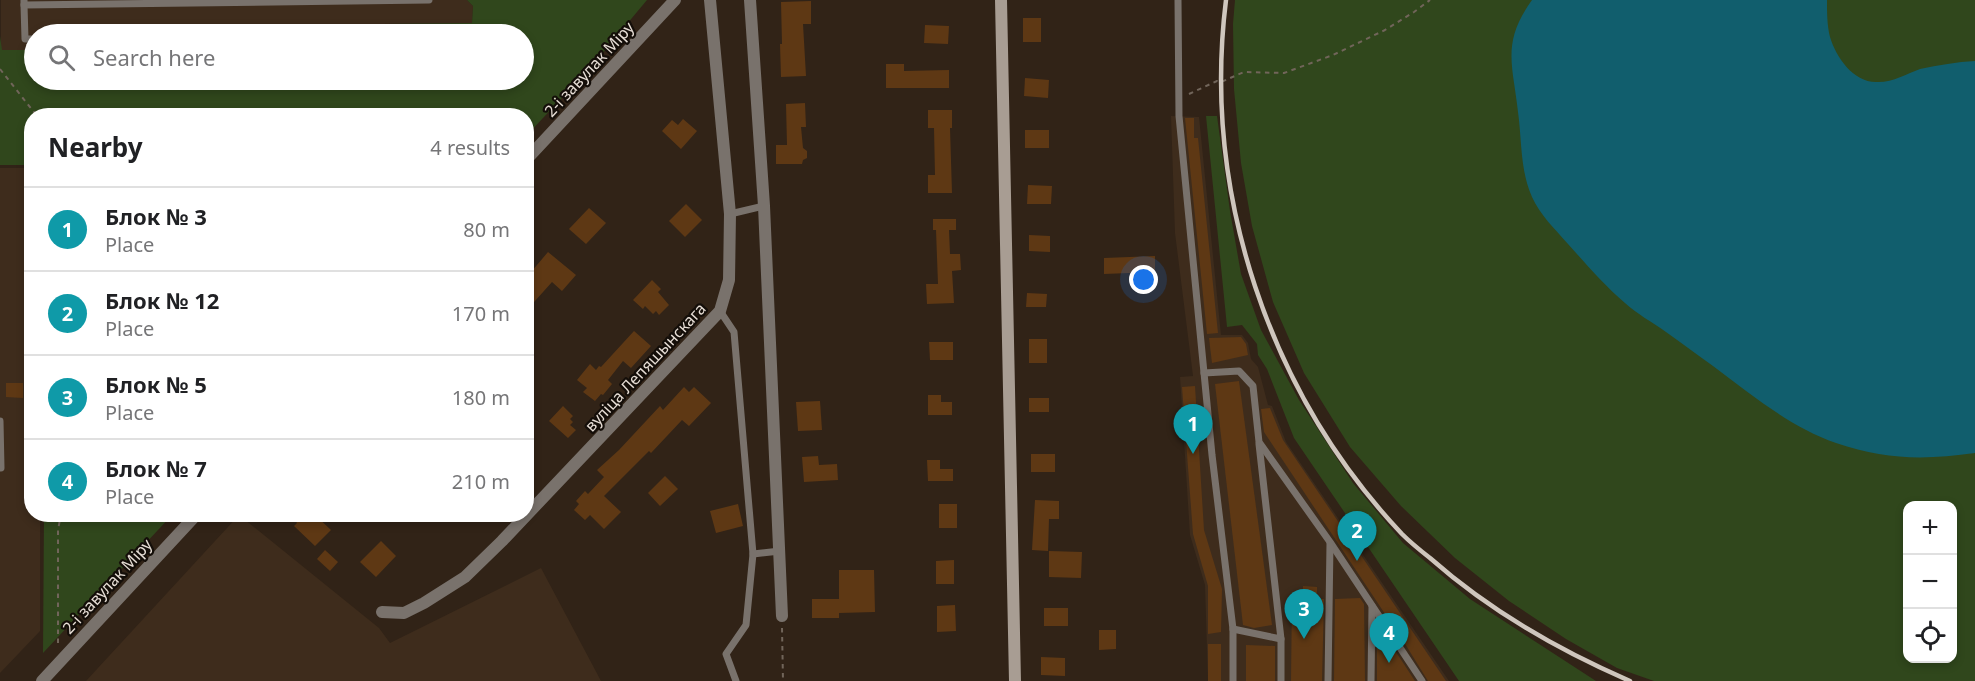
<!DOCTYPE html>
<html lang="en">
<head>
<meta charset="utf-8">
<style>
  :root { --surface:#fff; --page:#f6f6f6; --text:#202124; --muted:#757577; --line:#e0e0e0; --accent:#2c725e }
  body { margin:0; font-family:"Noto Sans",sans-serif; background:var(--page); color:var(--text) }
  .controls { position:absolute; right:18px; bottom:18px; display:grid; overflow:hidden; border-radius:12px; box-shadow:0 3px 9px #0003 }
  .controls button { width:54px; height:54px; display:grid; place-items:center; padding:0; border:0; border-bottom:2px solid var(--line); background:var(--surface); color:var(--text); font:30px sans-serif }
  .you { position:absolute; left:1144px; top:280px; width:21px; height:21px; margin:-15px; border:4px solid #fff; border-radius:50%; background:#1a73e8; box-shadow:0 0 0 9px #1a73e833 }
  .badge { display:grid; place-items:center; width:39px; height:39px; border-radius:50%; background:var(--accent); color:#fff; font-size:20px; font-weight:700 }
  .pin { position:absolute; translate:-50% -50px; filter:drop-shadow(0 2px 3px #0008) }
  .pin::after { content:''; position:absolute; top:32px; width:21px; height:18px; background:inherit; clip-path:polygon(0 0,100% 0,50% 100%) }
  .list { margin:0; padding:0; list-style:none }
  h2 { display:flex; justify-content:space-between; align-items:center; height:78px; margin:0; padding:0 24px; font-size:26px }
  h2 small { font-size:20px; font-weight:400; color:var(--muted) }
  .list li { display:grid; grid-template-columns:39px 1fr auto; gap:18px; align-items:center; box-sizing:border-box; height:84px; padding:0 24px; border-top:2px solid var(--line) }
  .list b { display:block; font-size:22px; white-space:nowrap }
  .list p { margin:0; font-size:20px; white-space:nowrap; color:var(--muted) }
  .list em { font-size:20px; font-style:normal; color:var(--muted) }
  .icon { flex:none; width:33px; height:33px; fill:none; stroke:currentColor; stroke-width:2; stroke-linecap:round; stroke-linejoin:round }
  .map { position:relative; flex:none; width:1975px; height:681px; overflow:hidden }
  .search { position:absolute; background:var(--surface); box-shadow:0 3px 9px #0003; left:24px; top:24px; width:510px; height:66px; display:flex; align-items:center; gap:15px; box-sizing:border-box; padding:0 21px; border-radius:33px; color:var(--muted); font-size:22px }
  .panel { position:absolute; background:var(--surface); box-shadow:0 3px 9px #0003; left:24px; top:108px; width:510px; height:414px; border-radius:24px }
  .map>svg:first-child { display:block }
</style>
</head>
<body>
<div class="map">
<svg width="1975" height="681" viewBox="0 0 1975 681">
  <rect width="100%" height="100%" fill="#312317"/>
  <!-- built -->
  <g fill="#3e2c1c">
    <path d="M1,0H467L473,6L472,23L122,27V34H34V50H1Z"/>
    <path d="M1171,116L1199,117L1221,335H1242L1248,343L1251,359L1258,367L1268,405L1272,406L1286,442L1449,681H1208L1205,585L1190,535L1180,377L1193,376L1175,233Z"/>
    <path d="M0,168H31L32,514L40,515V631L0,673Z"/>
    <path d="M239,515L379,628L390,643L541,568L601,681H86Z"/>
  </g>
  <!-- green -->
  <g fill="#30471c" fill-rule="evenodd">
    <path d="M467,0H647L591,67L527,135L526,116H32L31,165H0V36L2,50H34V80H524V34H122V27L472,23L473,6Z"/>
    <path d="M1235,0H1975V681H1654L1617,668L1566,639L1509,601L1455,558L1401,506L1350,447L1304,373L1273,302L1252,226L1241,163L1234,89L1233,24ZM1908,506H1952V658H1908Z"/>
    <path d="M1206,116H1217L1230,211L1241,274L1261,330L1299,400L1353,483L1403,543L1470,599L1596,681H1459L1294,438L1267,369L1258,355L1257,344L1242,325L1227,327Z"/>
    <path d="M44,515H172L43,653Z"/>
  </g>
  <!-- water -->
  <path fill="#115e6d" d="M1532,0H1827C1827,12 1827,25 1830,37C1836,57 1853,82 1876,82C1892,83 1906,74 1920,69C1938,65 1957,62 1975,61V453C1925,460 1885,460 1836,443C1790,427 1752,395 1713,366C1697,355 1682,343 1666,332C1652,322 1637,314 1625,303C1604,285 1586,264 1568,244C1555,229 1540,215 1532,197C1520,170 1522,141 1518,112C1513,65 1501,43 1532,0Z"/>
  <!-- building -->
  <g fill="#5e3814">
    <path d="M811,1V24H803L806,76L781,77L780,44H782L781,2Z"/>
    <rect x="1023" y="18" width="18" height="24"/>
    <path d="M925,25L949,26L948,44L924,43Z"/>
    <path d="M886,64H904V71L949,70V88H886Z"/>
    <path d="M1025,78L1049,80L1048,98L1024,96Z"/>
    <path d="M805,103L806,127H801L803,148L807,151V158L803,160L802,164H776V145H787L786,104Z"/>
    <path d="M928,110H952V128H950L952,193H928V175H935L934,128H928Z"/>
    <path d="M1185,118H1194V138H1198L1218,333L1207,334Z"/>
    <path d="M683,119L697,131L681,149L662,131L672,120L678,125Z"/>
    <rect x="1025" y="130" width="24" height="18"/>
    <path d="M1028,185L1052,186L1051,204H1027Z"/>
    <path d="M686,204L702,220L685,237L669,221Z"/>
    <path d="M589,208L606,223L586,244L569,229Z"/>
    <path d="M933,219H956V230H949L950,254H960L961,270L952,271L954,303L927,304L926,284H938L936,230H933Z"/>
    <path d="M1029,235L1050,236V252L1029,251Z"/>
    <path d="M548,252L576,275L562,291L552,282L526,311V278Z"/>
    <path d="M1155,256V272L1104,274V258Z"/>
    <path d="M652,280L661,289L658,292L669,305L659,315L656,311L653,314L645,306L643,309L633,300Z"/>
    <path d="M1027,293L1047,294L1046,307H1026Z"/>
    <path d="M634,331L651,346L631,368L623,361L608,380L612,384L603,395L601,394L595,401L583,392L587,388L577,380L590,364L596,370L599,366L601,367Z"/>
    <path d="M1241,337L1246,344L1248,355L1212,363L1209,338Z"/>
    <rect x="1029" y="339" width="18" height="24"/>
    <path d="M929,342H953V360H930Z"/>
    <path d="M1239,381L1272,625L1254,628L1243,625L1215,384Z"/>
    <path d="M6,383H23V398L6,397Z"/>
    <path d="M1195,386L1204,530L1222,589L1221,632L1208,634V586L1193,534L1182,387Z"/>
    <path d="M684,387L689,392L694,387L711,403L689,426L682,420L651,453L649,451L604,496L621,512L604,529L590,515L585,520L574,510L579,504L576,501L585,491L588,494L604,477L597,470L619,450L660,406L663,410Z"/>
    <path d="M928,395H941V402H952V415H928Z"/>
    <rect x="1029" y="398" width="20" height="14"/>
    <path d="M820,401L822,430L798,431L796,402Z"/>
    <path d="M563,406L573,416L570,419L573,422L570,425L576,430L568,438L549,421Z"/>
    <path d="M1270,408L1283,440L1446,681H1428L1407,647L1264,432L1261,409Z"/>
    <rect x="1031" y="454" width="24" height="18"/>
    <path d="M818,456L819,465L837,464L838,480L804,482L802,457Z"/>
    <path d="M927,460H940V469H953V481H928Z"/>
    <path d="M665,476L678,489L660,506L648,493Z"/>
    <path d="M1035,500L1059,501V519H1049L1048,551L1032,550Z"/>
    <path d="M738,504L743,526L716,533L710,511Z"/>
    <rect x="939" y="504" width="18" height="24"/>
    <path d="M304,514H314L331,530L315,546L294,526L297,523L292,515L302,516Z"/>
    <path d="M381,541L396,556L376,577L360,562Z"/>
    <path d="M325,550L338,562L330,571L317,559Z"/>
    <path d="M1049,551L1082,552L1081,578L1049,577Z"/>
    <path d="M954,560V584H936V561Z"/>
    <path d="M839,570H874L875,612L839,613V618H812V599H839Z"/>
    <path d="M1303,586L1317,587V599H1324L1322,681H1291L1292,596H1303Z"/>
    <path d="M1360,598L1364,604L1365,681H1334L1335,599Z"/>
    <path d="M955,605L956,631L937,632V606Z"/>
    <rect x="1044" y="608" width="24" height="18"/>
    <path d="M1099,630H1116V649L1099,650Z"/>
    <rect x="1208" y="644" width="13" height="37"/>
    <path d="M1246,645L1275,646V681H1246Z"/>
    <path d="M1377,645L1392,646L1415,681H1377Z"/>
    <path d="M1041,657L1065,658V676L1041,675Z"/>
  </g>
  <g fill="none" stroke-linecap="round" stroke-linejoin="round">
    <!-- path -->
    <g stroke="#71655a" stroke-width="2" stroke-dasharray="4.5 4.5" stroke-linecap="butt">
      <path d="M0,69L37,116"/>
      <path d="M1189,94L1217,81L1221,82L1244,72L1284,73L1333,55L1385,30L1414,12L1430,0"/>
      <path d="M782,628L783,681"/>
      <path d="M58,643V530L61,514"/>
    </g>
    <!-- lane -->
    <g stroke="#79726c" stroke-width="7">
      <path d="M24,0V5L429,0"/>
      <path d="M1178,0L1179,116L1212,455L1233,629V681"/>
      <path d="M24,5L25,39H34"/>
      <path d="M730,214L764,206"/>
      <path d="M720,311L734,332L753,554L746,625L726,654L736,681"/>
      <path d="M1204,373L1239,371L1253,386L1259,442L1330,542L1422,681"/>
      <path d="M0,421L1,468"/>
      <path d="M753,554L780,551"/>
      <path d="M1233,629L1281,639L1259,444"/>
      <path d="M1281,681V639"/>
      <path d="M1328,681L1330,543"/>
      <path d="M1371,681L1372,606"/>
    </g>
    <!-- street -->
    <g stroke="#79726c" stroke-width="12">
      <path d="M750,0L764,206L782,616"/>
      <path d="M526,160L675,0"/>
      <path d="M382,612L404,613L424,603L465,577L502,541L720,311L729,280L730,214L710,0"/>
      <path d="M42,681L197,514"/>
    </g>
    <!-- secondary -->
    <path stroke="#a89d93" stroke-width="12" d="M1001,0L1015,681"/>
    <!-- rail -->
    <path stroke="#cfc6bd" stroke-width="4.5" d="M1226,0C1202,193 1269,393 1402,534C1411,543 1421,551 1430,558C1489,610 1558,650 1630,681"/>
  </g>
  <g text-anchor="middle" stroke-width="4.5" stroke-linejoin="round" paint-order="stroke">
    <!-- street labels -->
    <g font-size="16" fill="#e7ded6" stroke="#140e09">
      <text transform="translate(589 69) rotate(-47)" y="6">2-і завулак Міру</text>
      <text transform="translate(645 367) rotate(-47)" y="6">вуліца Лепяшынскага</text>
      <text transform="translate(107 586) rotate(-47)" y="6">2-і завулак Міру</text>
    </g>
  </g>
</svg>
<div class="controls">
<button>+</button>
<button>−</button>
<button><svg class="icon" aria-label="locate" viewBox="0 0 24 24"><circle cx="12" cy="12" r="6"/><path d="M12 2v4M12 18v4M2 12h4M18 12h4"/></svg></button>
</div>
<div class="you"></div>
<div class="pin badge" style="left:1193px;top:454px;background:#0f9aa8">1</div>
<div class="pin badge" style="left:1357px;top:561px;background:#0f9aa8">2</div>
<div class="pin badge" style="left:1304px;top:639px;background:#0f9aa8">3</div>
<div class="pin badge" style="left:1389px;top:663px;background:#0f9aa8">4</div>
<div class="search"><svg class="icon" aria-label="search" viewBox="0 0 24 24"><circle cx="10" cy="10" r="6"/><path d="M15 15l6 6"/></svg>Search here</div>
<section class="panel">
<h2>Nearby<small>4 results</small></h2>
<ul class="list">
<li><span class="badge" style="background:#0f9aa8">1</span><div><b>Блок № 3</b><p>Place</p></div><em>80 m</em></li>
<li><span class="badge" style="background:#0f9aa8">2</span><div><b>Блок № 12</b><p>Place</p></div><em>170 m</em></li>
<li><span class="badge" style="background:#0f9aa8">3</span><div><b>Блок № 5</b><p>Place</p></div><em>180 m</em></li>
<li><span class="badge" style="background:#0f9aa8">4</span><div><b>Блок № 7</b><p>Place</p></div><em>210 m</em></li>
</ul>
</section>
</div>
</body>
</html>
